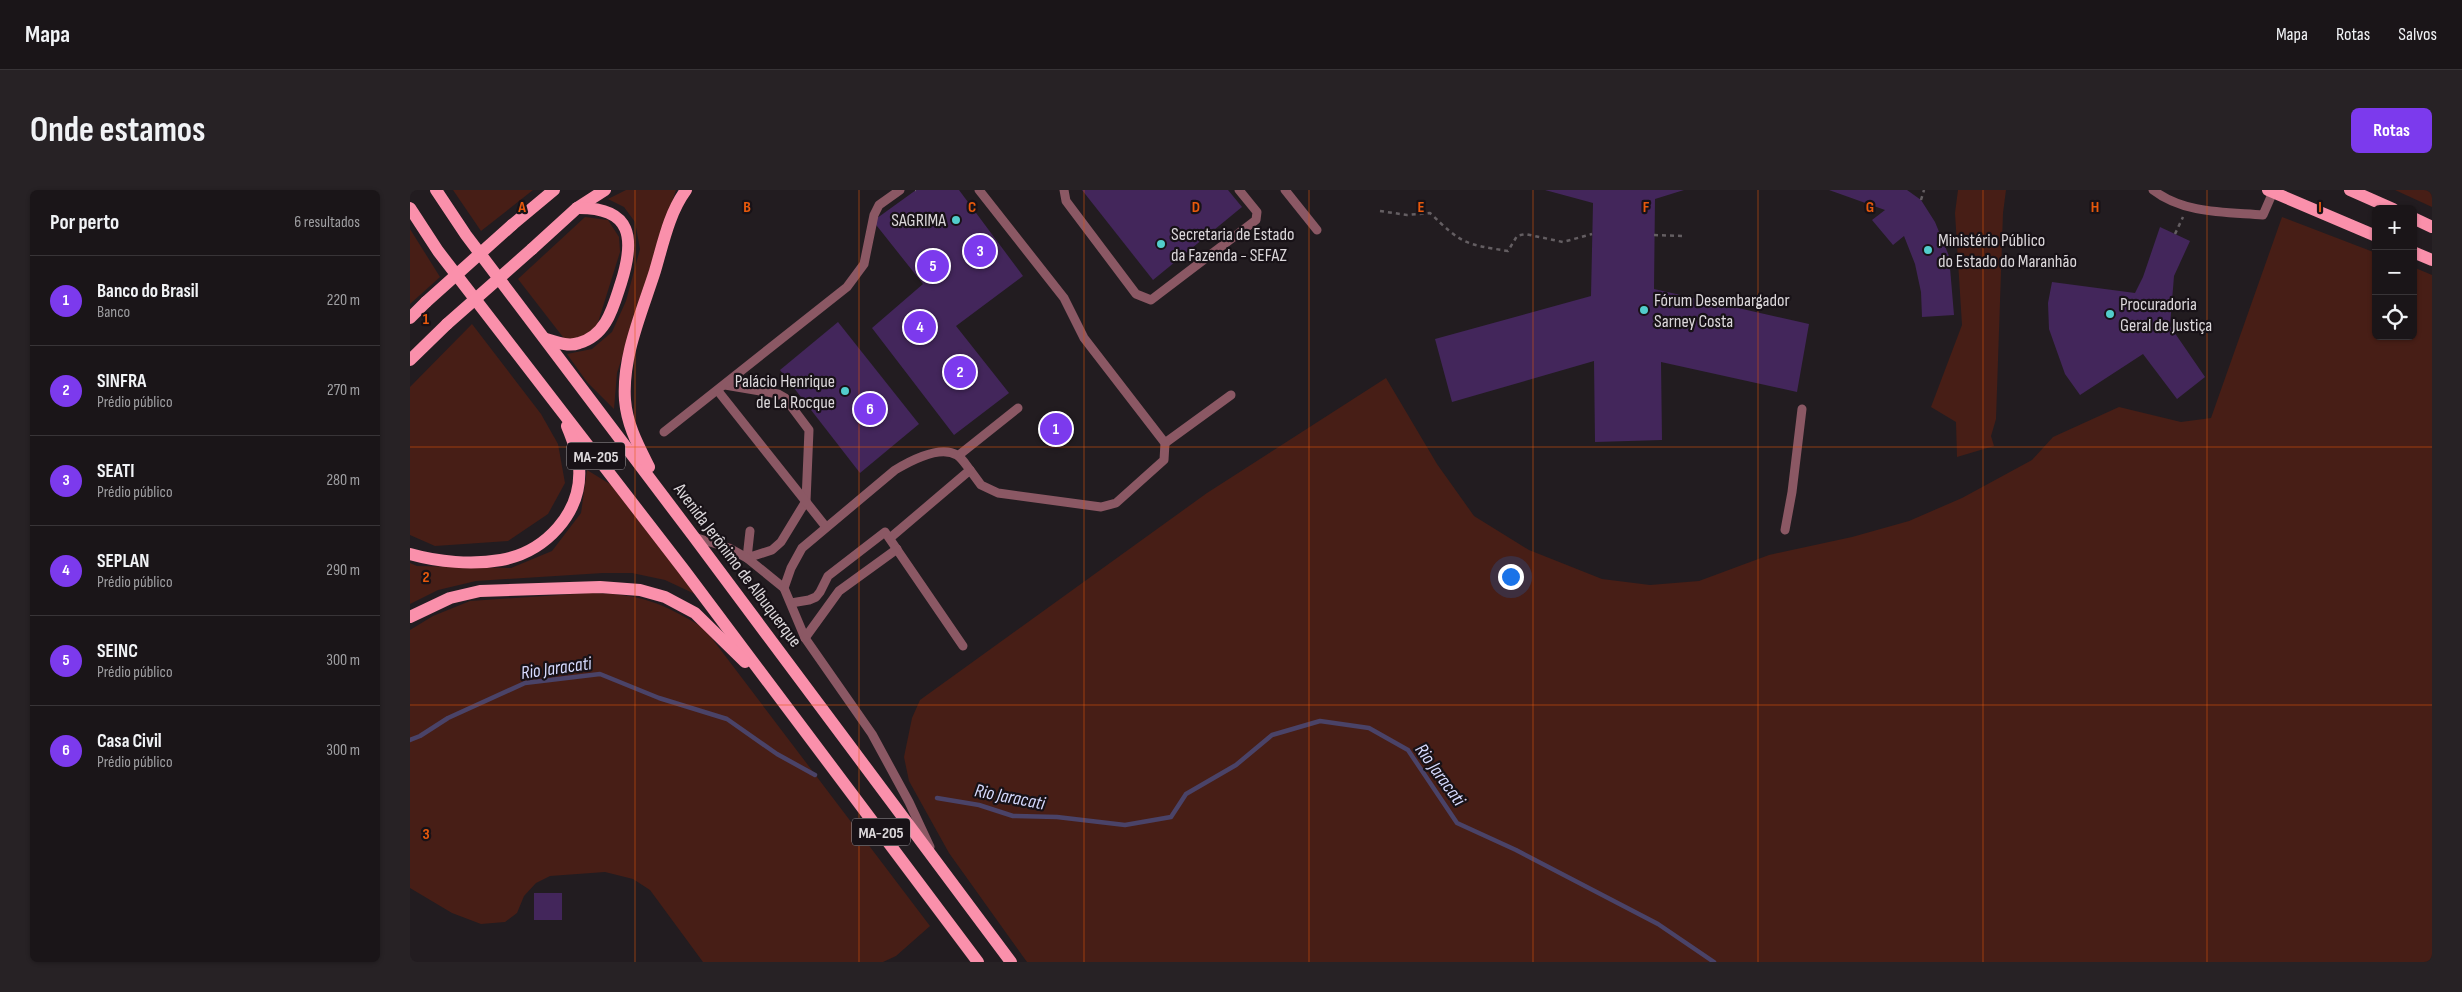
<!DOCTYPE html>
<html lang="pt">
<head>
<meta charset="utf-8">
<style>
  :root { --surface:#1a1518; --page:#272225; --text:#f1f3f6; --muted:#9f9fa2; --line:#383437; --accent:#7c3aed }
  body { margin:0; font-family:"Sofia Sans Condensed",sans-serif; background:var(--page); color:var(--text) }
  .controls { position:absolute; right:15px; top:15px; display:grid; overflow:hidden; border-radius:8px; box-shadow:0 1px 4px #0004 }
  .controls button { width:45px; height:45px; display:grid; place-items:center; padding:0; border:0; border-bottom:1px solid var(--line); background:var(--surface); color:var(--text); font:25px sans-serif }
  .you { position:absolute; left:1100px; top:386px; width:18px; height:18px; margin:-12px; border:4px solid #fff; border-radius:50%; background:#1a73e8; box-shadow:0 0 0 8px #1a73e833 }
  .badge { display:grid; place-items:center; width:32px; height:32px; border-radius:50%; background:var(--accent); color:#fff; font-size:16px; font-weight:700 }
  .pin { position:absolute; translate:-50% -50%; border:2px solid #fff; box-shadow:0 1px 5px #0006 }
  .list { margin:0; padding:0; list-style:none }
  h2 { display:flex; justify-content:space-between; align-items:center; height:65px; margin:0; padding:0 20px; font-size:21px }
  h2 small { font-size:16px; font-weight:400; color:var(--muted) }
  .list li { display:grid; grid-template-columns:32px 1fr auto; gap:15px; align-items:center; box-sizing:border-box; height:90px; padding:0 20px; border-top:1px solid var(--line) }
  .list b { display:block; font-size:19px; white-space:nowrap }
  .list p { margin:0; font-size:16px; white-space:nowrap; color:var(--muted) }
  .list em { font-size:16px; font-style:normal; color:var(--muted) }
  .icon { flex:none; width:28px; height:28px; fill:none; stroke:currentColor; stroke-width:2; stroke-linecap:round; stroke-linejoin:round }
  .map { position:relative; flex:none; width:2022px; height:772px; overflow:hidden; border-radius:8px }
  header { display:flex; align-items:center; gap:30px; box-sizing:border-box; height:70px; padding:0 25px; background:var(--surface); border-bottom:1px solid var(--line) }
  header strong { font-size:24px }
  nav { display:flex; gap:28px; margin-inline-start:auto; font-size:18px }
  .intro { display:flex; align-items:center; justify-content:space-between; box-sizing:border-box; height:120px; padding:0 30px }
  h1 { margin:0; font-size:35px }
  .button { padding:12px 22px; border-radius:8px; background:var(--accent); color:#fff; font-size:18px; font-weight:700 }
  main { display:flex; gap:30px; padding:0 30px }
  aside { flex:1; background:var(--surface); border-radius:8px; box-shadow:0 1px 4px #0004 }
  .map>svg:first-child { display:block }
</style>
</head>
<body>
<header>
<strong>Mapa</strong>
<nav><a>Mapa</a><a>Rotas</a><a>Salvos</a></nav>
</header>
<div class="intro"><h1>Onde estamos</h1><a class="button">Rotas</a></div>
<main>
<aside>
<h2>Por perto<small>6 resultados</small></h2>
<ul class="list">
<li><span class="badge">1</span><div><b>Banco do Brasil</b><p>Banco</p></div><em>220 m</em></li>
<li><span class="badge">2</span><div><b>SINFRA</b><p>Prédio público</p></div><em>270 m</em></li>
<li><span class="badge">3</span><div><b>SEATI</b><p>Prédio público</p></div><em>280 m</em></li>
<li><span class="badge">4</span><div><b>SEPLAN</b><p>Prédio público</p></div><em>290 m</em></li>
<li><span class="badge">5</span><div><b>SEINC</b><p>Prédio público</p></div><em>300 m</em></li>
<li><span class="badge">6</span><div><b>Casa Civil</b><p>Prédio público</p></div><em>300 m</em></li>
</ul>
</aside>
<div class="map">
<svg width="2022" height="772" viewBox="0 0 2022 772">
  <rect width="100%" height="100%" fill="#221c20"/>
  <!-- green -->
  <g fill="#471e16">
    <path d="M43,0H123L71,41Z"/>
    <path d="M216,0H266L207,183L204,219L177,192L157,164L182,159L202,142L216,111L230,59L225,32L214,17L198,9Z"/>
    <path d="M1548,0H1596L1593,23L1586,229L1581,246L1584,256L1547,267L1546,232L1521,217L1552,135L1545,23Z"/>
    <path d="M1985,0H2022V17Z"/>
    <path d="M175,27L198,30L209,47L210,62L185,142L156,151L108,89Z"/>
    <path d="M1872,27L1966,63V146H2003V77L2022,85V772H617L539,663L499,591L494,567L502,528L510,510L797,303L976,188L1027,274L1064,326L1119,360L1192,389L1240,395L1289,391L1359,365L1442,347L1499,331L1552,308L1622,270L1643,247L1709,217L1771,232L1801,228Z"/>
    <path d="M0,39L30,87L0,114Z"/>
    <path d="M62,134L131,224L148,254L155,293L138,324L98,351L25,356L0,345V197Z"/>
    <path d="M177,280L213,302L285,404L255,390L222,383H193L66,391L28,400L0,414V373L7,376L101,378L142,361L171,323Z"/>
    <path d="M179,403C232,404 250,412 294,438L520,736L486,766L473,772H293L240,700L223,689L195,682L140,686L126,693L114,706L107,723L95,732L71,734L42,723L0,698V440L23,426L60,411Z"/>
  </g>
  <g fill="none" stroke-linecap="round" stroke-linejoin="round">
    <!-- stream -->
    <g stroke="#4a4368" stroke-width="4.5">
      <path d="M0,550L10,546L38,528L115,493L190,484L249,508L317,529L367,564L405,585"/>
      <path d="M527,608L569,615L603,626L647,627L715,635L761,627L776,604L826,575L862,545L910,531L959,538L998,560L1047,633L1106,660L1248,734L1304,772"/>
    </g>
  </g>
  <!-- building -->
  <g fill="#43265b">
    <path d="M506,0H549L613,86L546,136L599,203L544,245L462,138L513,94L463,31Z"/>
    <path d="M672,0H818L832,17L743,90Z"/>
    <path d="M1135,0H1274L1245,9L1244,99L1399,134L1387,202L1251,172L1252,250L1185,252L1184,171L1042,212L1025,149L1181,106L1183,13Z"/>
    <path d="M1419,0H1497L1511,10L1525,32L1539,66L1544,125L1512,127L1511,102L1505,74L1494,46L1483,55L1462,30L1475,20Z"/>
    <path d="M1750,37L1780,51L1764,86L1760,136L1795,187L1767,209L1733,164L1670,205L1655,184L1639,139L1638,113L1642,92L1725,103L1733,87Z"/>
    <path d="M428,132L509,234L450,283L370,180Z"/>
    <rect x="124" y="703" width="28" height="27"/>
  </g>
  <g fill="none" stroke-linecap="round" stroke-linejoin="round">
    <!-- path -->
    <g stroke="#645e62" stroke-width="2.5" stroke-dasharray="4 4" stroke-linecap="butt">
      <path d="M505,0H506"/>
      <path d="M1511,10L1514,0"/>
      <path d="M970,21L997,25L1020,23C1052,54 1054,54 1098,61L1107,46L1115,44L1153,52L1182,44"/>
      <path d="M1765,44L1773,27"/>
      <path d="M1244,45L1274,46"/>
    </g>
    <!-- service -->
    <g stroke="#8b5864" stroke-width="9">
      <path d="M654,0L656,11L726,104L741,110L846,30L847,22L829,0"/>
      <path d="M875,0L907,40"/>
      <path d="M1743,0C1774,24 1816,22 1853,25L1863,2"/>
      <path d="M315,195L368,204L375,208L399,240L396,311L371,352L362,360L337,368L340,341"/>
      <path d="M308,201L416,337"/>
      <path d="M254,242L437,97L454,74L464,25L469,15L490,0"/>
      <path d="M755,253L821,205"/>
      <path d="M549,265L608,218"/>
      <path d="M1375,340L1382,302L1392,219"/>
      <path d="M284,347L319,358L337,368L374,398L395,448L462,544L499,612L520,657"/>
      <path d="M480,348L560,280L571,295L588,303L691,317L706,313L754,270L755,253L674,148L654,108L569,0"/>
      <path d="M374,398L381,378L392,358L485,280C500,271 530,255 547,265C552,268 556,275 560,280"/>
      <path d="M381,413L399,410L406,407L410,402L418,386L475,342L553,456"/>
      <path d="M395,448L429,401L487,359"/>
    </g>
    <!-- primary -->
    <g stroke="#fa90ab" stroke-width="12">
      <path d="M26,0L56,45L284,347L601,772"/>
      <path d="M1858,0L1966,46"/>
      <path d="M1940,0L1983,19"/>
      <path d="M0,18L28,61L274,380L568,772"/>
      <path d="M2003,28L2022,37"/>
      <path d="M102,35L144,0"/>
      <path d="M122,59L167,18L195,0"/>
      <path d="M2003,62L2022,70"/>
      <path d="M0,128L16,112"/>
      <path d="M136,149C146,152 158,157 169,153C197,145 203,117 211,93C225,49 223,17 167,18"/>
      <path d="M0,170L37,134"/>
      <path d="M239,277C228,255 217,235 215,210C212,166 232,122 245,81C253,54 259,23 276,0"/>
      <path d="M0,364C28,372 62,375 91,370C135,362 173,323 169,276C168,262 162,249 157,236"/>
      <path d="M0,427L40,408L70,401L190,397L230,400L255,407L285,423L335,472"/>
    </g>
    <!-- primary-bridge -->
    <g stroke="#fa90ab" stroke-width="12">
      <path d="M16,112L102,35"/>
      <path d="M37,134L122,59"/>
    </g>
  </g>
  <!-- grid -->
  <path fill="none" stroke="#e8590c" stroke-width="1" stroke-opacity="0.55" d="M225,0V772M449,0V772M674,0V772M899,0V772M1123,0V772M1348,0V772M1573,0V772M1797,0V772M0,257H2022M0,515H2022"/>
  <!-- markers -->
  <g fill="#52cdcc" stroke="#181217" stroke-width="2">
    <circle cx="546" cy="30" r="5"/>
    <circle cx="751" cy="54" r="5"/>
    <circle cx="1518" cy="60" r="5"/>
    <circle cx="1234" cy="120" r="5"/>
    <circle cx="1700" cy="124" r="5"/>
    <circle cx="435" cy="201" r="5"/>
  </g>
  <g text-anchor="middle" stroke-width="4.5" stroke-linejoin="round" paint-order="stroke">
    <!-- shield labels -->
    <g fill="#181217" stroke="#a19da0" stroke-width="1">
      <rect x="157" y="252.5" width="58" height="27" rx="4"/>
      <rect x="442" y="628.5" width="58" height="27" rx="4"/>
    </g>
    <g font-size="16" font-weight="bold" fill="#dcd8db">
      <text x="186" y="272">MA-205</text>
      <text x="471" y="648">MA-205</text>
    </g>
    <!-- poi labels -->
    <g font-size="18" fill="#dcd8db" stroke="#181217" text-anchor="start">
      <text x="536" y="36" text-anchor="end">SAGRIMA</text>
      <text x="761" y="50">Secretaria de Estado<tspan x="761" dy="21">da Fazenda - SEFAZ</tspan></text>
      <text x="1528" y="56">Ministério Público<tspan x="1528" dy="21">do Estado do Maranhão</tspan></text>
      <text x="1244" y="116">Fórum Desembargador<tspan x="1244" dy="21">Sarney Costa</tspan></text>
      <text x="1710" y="120">Procuradoria<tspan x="1710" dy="21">Geral de Justiça</tspan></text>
      <text x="425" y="197" text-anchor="end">Palácio Henrique<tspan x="425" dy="21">de La Rocque</tspan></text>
    </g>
    <!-- street labels -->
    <g font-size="18" fill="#dcd8db" stroke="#181217">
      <text transform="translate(328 375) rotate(53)" y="6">Avenida Jerônimo de Albuquerque</text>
    </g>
    <!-- water labels -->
    <g font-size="19" font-style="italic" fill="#d6dafe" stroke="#181217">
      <text transform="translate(146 477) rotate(-8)" y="7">Rio Jaracati</text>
      <text transform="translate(1031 584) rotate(54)" y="7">Rio Jaracati</text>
      <text transform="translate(600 606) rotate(11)" y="7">Rio Jaracati</text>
    </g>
  </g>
  <g font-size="16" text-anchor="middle" font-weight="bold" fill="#e8590c" stroke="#181217" stroke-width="4.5" stroke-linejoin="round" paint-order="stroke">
    <text x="112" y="22">A</text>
    <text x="337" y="22">B</text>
    <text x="562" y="22">C</text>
    <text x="786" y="22">D</text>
    <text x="1011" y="22">E</text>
    <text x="1236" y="22">F</text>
    <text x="1460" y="22">G</text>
    <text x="1685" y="22">H</text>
    <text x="1910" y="22">I</text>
    <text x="16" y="134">1</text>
    <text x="16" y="392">2</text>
    <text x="16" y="649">3</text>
  </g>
</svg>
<div class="controls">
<button>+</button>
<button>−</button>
<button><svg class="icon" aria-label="locate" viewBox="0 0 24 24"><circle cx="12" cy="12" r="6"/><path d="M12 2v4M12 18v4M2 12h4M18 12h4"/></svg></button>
</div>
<div class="you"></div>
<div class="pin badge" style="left:646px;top:239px">1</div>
<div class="pin badge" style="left:550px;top:182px">2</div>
<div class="pin badge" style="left:570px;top:61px">3</div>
<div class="pin badge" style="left:510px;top:137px">4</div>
<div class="pin badge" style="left:523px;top:76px">5</div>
<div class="pin badge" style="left:460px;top:219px">6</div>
</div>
</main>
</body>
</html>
